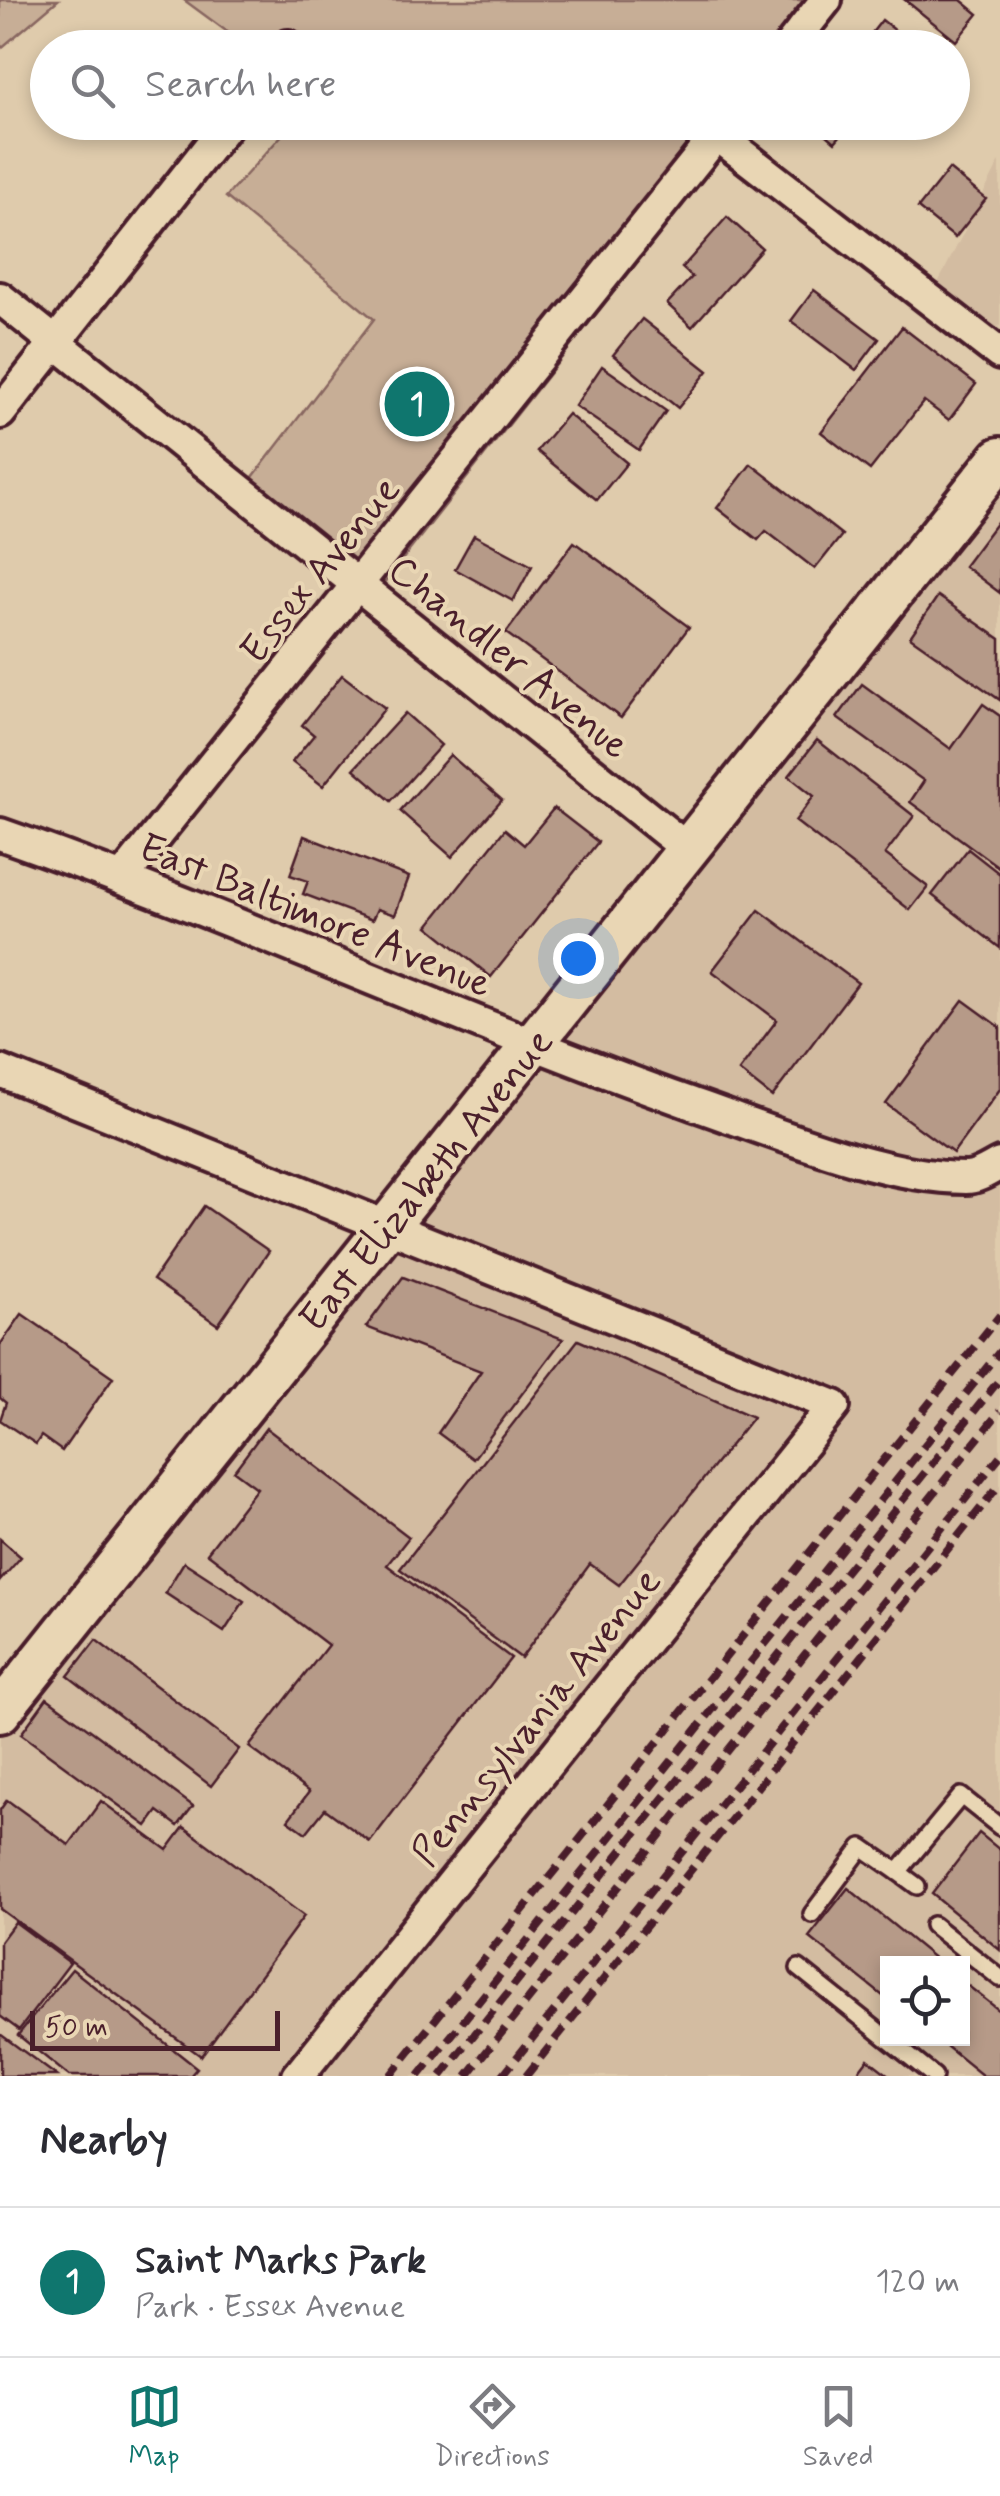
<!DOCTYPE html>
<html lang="en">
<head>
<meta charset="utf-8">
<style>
  :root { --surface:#fff; --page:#f7f7f7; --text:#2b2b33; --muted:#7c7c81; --line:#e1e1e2; --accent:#0f766e }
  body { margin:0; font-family:Mynerve,sans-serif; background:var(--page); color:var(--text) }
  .controls { position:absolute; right:30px; bottom:30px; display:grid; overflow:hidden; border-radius:0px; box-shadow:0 5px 15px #0003 }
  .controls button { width:90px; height:90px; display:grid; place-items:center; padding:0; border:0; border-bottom:2px solid var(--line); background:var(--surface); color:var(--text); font:50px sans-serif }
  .scale { position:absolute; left:30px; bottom:25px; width:250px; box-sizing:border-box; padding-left:10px; border:5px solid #4a1f2b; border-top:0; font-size:28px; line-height:35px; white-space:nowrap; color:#4a1f2b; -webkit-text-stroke:8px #e9d6b4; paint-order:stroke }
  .you { position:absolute; left:578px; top:958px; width:35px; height:35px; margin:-25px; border:8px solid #fff; border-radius:50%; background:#1a73e8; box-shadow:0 0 0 15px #1a73e833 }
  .badge { display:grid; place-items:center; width:65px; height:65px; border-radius:50%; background:var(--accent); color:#fff; font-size:32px; font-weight:700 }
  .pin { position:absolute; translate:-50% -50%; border:5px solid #fff; box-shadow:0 2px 10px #0006 }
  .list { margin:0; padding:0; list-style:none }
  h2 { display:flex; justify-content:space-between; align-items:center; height:130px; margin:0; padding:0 40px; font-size:42px }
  h2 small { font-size:32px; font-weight:400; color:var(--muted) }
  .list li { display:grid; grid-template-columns:65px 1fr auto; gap:30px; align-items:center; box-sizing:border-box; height:150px; padding:0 40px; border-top:2px solid var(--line) }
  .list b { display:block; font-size:38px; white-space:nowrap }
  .list p { margin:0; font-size:32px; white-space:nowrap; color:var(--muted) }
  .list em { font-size:32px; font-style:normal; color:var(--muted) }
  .icon { flex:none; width:55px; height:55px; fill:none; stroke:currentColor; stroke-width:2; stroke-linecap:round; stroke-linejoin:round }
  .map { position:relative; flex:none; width:1000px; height:2076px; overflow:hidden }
  .search { position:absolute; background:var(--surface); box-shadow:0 5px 15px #0003; left:30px; right:30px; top:30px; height:110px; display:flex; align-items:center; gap:25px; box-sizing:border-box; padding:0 35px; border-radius:55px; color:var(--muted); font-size:38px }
  .sheet { height:280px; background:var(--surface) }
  nav { display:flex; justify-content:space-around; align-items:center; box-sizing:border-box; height:140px; border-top:2px solid var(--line); background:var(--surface); font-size:28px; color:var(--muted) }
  nav a { display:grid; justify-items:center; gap:5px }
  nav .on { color:var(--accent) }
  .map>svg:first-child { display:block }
</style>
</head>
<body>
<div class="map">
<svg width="1000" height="2076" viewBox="0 0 1000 2076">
  <rect width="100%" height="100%" fill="#dfcbac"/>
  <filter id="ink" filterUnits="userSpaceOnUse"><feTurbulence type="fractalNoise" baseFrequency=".01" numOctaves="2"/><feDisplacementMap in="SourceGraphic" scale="20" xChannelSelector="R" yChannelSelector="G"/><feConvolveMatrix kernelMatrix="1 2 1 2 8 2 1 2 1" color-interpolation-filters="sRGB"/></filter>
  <g filter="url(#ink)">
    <!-- built -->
    <g fill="#d3bca1" fill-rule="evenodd">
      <path d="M1000,161V325L995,331L936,287Z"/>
      <path d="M1000,457V2076H0V1717ZM888,1964H962V2038H888Z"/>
    </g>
    <!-- green -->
    <g fill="#c7ae96" stroke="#886660" stroke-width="2.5">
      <path d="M0,0H58L0,49Z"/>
      <path d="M184,0H844L806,48L248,47Z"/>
      <path d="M293,123H747L372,598L243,490L374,319L226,197Z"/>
    </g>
    <!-- building -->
    <g fill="#b69a88" stroke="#4a1f2b" stroke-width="2.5">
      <path d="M905,0H961L978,14L956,41Z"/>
      <path d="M882,20L915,46L913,48H860Z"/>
      <path d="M812,122H852L835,142Z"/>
      <path d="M949,169L986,199L955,238L918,208Z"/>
      <path d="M727,217L762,248L692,327L667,304L692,277L682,268Z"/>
      <path d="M814,290L879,339L856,370L791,321Z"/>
      <path d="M642,319L708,371L678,408L613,355Z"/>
      <path d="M902,327L976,384L949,420L924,401L870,470L821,432Z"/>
      <path d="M602,366L666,411L639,450L575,406Z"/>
      <path d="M568,414L627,463L597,500L537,451Z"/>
      <path d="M751,464L842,535L815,569L766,531L758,540L717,508Z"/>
      <path d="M1000,518V593L964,566Z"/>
      <path d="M474,535L532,566L513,601L455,569Z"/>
      <path d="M574,542L689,627L621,718L506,633Z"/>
      <path d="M938,596L1000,639V700L910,637Z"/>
      <path d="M342,675L385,708L323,786L292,762L314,735L302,725Z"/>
      <path d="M862,684L951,749L983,704L1000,716V868L910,802L924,781L837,718Z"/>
      <path d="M405,713L441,745L391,801L354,769Z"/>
      <path d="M817,740L914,816L885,854L928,887L910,910L795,821L814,796L789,776Z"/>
      <path d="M450,755L502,800L452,857L400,811Z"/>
      <path d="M554,808L598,842L491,977L428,926L505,829L524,845Z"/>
      <path d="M304,836L409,877L395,915L377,909L372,920L303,894L308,881L290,875Z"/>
      <path d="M968,849L1000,874V948L932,895Z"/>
      <path d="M759,910L858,983L772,1097L739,1071L777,1020L712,971Z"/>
      <path d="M963,1000L1000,1027V1089L953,1153L886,1104Z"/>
      <path d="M204,1206L269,1251L218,1325L153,1280Z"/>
      <path d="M403,1277L563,1339L473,1459L438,1433L481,1371L366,1327Z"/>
      <path d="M22,1314L113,1377L62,1451L41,1436L36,1444L0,1420L6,1403L0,1398V1345Z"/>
      <path d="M578,1340L753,1417L619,1585L590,1564L521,1658L400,1569Z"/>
      <path d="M266,1428L409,1537L387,1565L511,1658L370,1842L325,1809L306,1833L288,1820L309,1792L249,1747L328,1645L207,1553L257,1488L234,1471Z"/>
      <path d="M0,1539L21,1557L0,1581Z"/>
      <path d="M184,1562L244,1601L224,1632L165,1593Z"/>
      <path d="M96,1640L239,1749L211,1786L68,1676Z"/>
      <path d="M47,1698L193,1806L178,1826L158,1811L147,1826L21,1734Z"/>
      <path d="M7,1800L69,1845L101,1801L167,1850L184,1827L304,1916L201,2056L0,1909V1810Z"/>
      <path d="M979,1833L1000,1850V1950L932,1894Z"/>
      <path d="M848,1888L941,1964H888V2000L809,1937Z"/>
      <path d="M15,1922L70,1963L19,2030L0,2016V1942Z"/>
      <path d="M72,1969L197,2068L190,2076H69L18,2035Z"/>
      <path d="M962,1981L1000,2011V2076H983L936,2038H962Z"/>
      <path d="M0,2034L57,2076H0Z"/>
      <path d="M868,2059L890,2076H855Z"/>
    </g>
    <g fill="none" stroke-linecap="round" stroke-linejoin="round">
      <defs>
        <g id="lane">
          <path d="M917,1886L898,1872L961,1796L1000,1827"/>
          <path d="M812,1914L862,1847L898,1872"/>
          <path d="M933,1925L1000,1978"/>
          <path d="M799,1968L934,2076"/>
        </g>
        <g id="street">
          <path d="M287,48L288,46"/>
          <path d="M788,48L826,0"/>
          <path d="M717,135L1000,354"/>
          <path d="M0,298L690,851"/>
          <path d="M0,413L229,122"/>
          <path d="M0,834C233,916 457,1020 690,1103C771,1131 881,1178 966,1178C978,1178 990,1169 1000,1164"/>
          <path d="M123,877L727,122"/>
          <path d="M0,1071L834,1406L298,2076"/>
        </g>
        <path id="secondary" d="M0,1712C331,1292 669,878 1000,458"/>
      </defs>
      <!-- lane casing -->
      <use href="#lane" stroke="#4a1f2b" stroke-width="22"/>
      <!-- street casing -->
      <use href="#street" stroke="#4a1f2b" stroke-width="38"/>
      <!-- secondary casing -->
      <use href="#secondary" stroke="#4a1f2b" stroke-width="48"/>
      <!-- lane -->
      <use href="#lane" stroke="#e9d6b4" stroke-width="15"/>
      <!-- street -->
      <use href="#street" stroke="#e9d6b4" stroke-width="30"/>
      <!-- secondary -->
      <use href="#secondary" stroke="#e9d6b4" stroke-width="40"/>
      <!-- rail -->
      <g stroke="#4a1f2b" stroke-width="8" stroke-dasharray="15 8" stroke-linecap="butt">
        <path d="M390,2076L1000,1315"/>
        <path d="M419,2076L1000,1351"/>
        <path d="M441,2076L1000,1379"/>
        <path d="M467,2076L1000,1411"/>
        <path d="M502,2076L1000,1456"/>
        <path d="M526,2076L1000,1484"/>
      </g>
    </g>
  </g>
  <g text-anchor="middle" stroke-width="8" stroke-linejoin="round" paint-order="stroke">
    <!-- street labels -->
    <g font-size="40" fill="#4a1f2b" stroke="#e9d6b4">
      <text transform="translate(319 569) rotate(-51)" y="14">Essex Avenue</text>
      <text transform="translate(510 656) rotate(39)" y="14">Chandler Avenue</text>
      <text transform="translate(316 914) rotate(22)" y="14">East Baltimore Avenue</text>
      <text transform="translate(425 1179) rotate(-51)" y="14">East Elizabeth Avenue</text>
      <text transform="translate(535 1716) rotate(-51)" y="14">Pennsylvania Avenue</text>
    </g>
  </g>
</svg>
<div class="controls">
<button><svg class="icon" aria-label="locate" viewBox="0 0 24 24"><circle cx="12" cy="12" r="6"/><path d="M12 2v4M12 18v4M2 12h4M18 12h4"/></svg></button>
</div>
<div class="scale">50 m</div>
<div class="you"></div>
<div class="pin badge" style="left:417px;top:404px">1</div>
<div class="search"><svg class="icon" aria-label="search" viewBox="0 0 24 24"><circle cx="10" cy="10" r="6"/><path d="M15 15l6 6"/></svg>Search here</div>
</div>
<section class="sheet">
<h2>Nearby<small></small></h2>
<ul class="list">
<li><span class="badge">1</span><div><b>Saint Marks Park</b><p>Park · Essex Avenue</p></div><em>120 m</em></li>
</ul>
</section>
<nav>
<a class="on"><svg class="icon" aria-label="map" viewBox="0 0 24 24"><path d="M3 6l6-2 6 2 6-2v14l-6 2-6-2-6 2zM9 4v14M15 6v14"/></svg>Map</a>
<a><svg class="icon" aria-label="directions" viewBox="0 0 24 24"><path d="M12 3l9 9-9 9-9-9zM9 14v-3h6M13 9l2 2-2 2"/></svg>Directions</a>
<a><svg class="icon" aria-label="saved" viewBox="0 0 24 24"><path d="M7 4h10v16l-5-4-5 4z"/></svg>Saved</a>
</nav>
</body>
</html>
